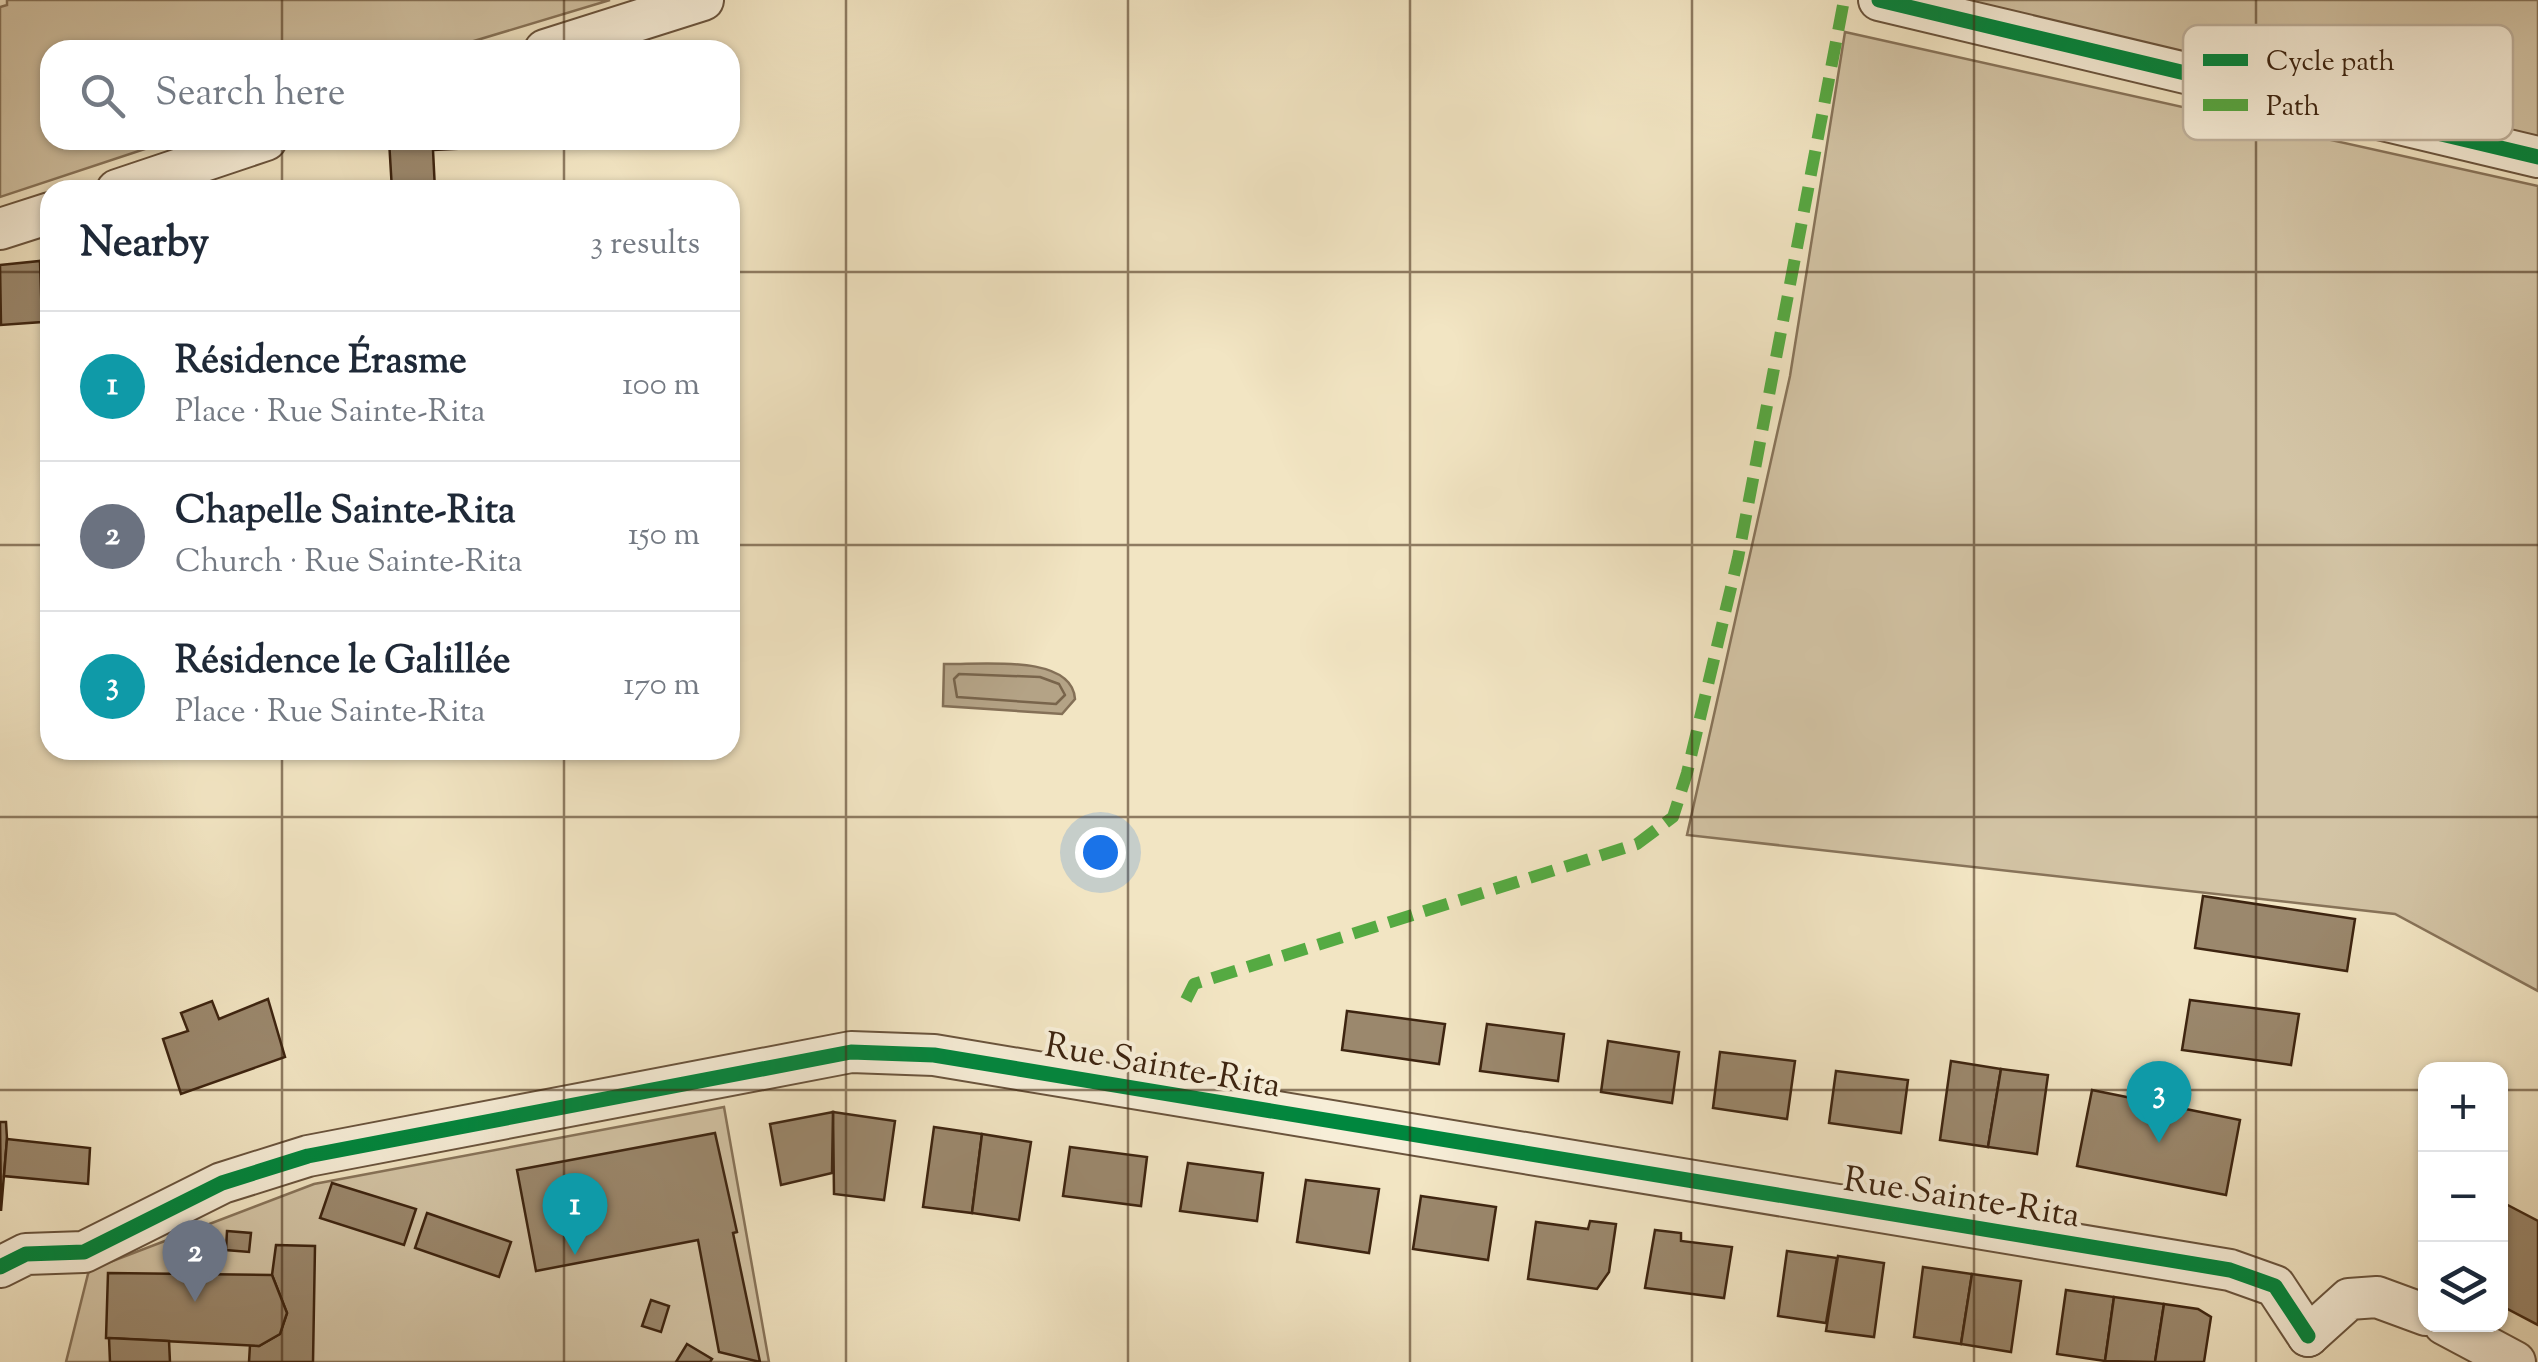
<!DOCTYPE html>
<html lang="en">
<head>
<meta charset="utf-8">
<style>
  :root { --surface:#fff; --page:#f2f2f3; --text:#1f2937; --muted:#747a83; --line:#e0e1e3; --accent:#1a73e8 }
  body { margin:0; font-family:"Sorts Mill Goudy",serif; background:var(--page); color:var(--text) }
  .controls { position:absolute; right:30px; bottom:30px; display:grid; overflow:hidden; border-radius:20px; box-shadow:0 2px 8px #0004 }
  .controls button { width:90px; height:90px; display:grid; place-items:center; padding:0; border:0; border-bottom:2px solid var(--line); background:var(--surface); color:var(--text); font:50px sans-serif }
  .you { position:absolute; left:1100px; top:852px; width:35px; height:35px; margin:-25px; border:8px solid #fff; border-radius:50%; background:#1a73e8; box-shadow:0 0 0 15px #1a73e833 }
  .badge { display:grid; place-items:center; width:65px; height:65px; border-radius:50%; background:var(--accent); color:#fff; font-size:32px; font-weight:700 }
  .pin { position:absolute; translate:-50% -82px; filter:drop-shadow(0 2px 5px #0008) }
  .pin::after { content:''; position:absolute; top:52px; width:35px; height:30px; background:inherit; clip-path:polygon(0 0,100% 0,50% 100%) }
  .list { margin:0; padding:0; list-style:none }
  h2 { display:flex; justify-content:space-between; align-items:center; height:130px; margin:0; padding:0 40px; font-size:42px }
  h2 small { font-size:32px; font-weight:400; color:var(--muted) }
  .list li { display:grid; grid-template-columns:65px 1fr auto; gap:30px; align-items:center; box-sizing:border-box; height:150px; padding:0 40px; border-top:2px solid var(--line) }
  .list b { display:block; font-size:38px; white-space:nowrap }
  .list p { margin:0; font-size:32px; white-space:nowrap; color:var(--muted) }
  .list em { font-size:32px; font-style:normal; color:var(--muted) }
  .icon { flex:none; width:55px; height:55px; fill:none; stroke:currentColor; stroke-width:2; stroke-linecap:round; stroke-linejoin:round }
  .map { position:relative; flex:none; width:2538px; height:1362px; overflow:hidden }
  .search { position:absolute; background:var(--surface); box-shadow:0 2px 8px #0004; left:40px; top:40px; width:700px; height:110px; display:flex; align-items:center; gap:25px; box-sizing:border-box; padding:0 35px; border-radius:30px; color:var(--muted); font-size:38px }
  .panel { position:absolute; background:var(--surface); box-shadow:0 2px 8px #0004; left:40px; top:180px; width:700px; height:580px; border-radius:30px }
  .map>svg:first-child { display:block }
</style>
</head>
<body>
<div class="map">
<svg width="2538" height="1362" viewBox="0 0 2538 1362">
  <rect width="100%" height="100%" fill="#f2e5c3"/>
  <filter id="stains"><feTurbulence type="fractalNoise" baseFrequency=".002" numOctaves="4"/><feColorMatrix values="0 0 0 0 .2 0 0 0 0 .09 0 0 0 0 .02 0 0 0 .5 -.17"/></filter>
  <radialGradient id="worn" r=".72"><stop offset=".6" stop-color="#630" stop-opacity="0"/><stop offset="1" stop-color="#630" stop-opacity=".3"/></radialGradient>
  <!-- green -->
  <g fill="#d3c4a5" stroke="#88745a" stroke-width="2.5">
    <path d="M7,0H610L444,50H50V140H172L0,197V7L7,5Z"/>
    <path d="M1905,0H2538V139Z"/>
    <path d="M1845,32L2538,186V991L2395,914L1687,835L1790,376Z"/>
    <path d="M724,1107L769,1362H66L89,1270L314,1184Z"/>
  </g>
  <!-- water -->
  <path fill="#b4a386" stroke="#847057" stroke-width="2.5" d="M944,664C979,665 1072,653 1075,699L1062,714L943,706Z"/>
  <g fill="none" stroke-linecap="round" stroke-linejoin="round">
    <!-- shore -->
    <path stroke="#78644b" stroke-width="2.5" d="M959,674L1040,677L1059,684L1065,695L1056,704L957,697L954,679Z"/>
  </g>
  <!-- building -->
  <g fill="#9b886d" stroke="#3d2410" stroke-width="2.5">
    <path d="M389,140H599V142L433,150L435,190H392Z"/>
    <path d="M50,260V297H43L40,261Z"/>
    <path d="M40,261L42,322L1,325L0,265Z"/>
    <path d="M2203,896L2355,919L2347,971L2195,948Z"/>
    <path d="M268,999L285,1057L181,1094L163,1039L188,1031L181,1013L212,1001L219,1019Z"/>
    <path d="M2190,1000L2299,1014L2291,1065L2182,1050Z"/>
    <path d="M1347,1011L1445,1024L1439,1064L1342,1050Z"/>
    <path d="M1487,1024L1564,1034L1558,1081L1480,1071Z"/>
    <path d="M1608,1041L1679,1052L1672,1103L1601,1092Z"/>
    <path d="M1720,1052L1795,1061L1787,1119L1713,1108Z"/>
    <path d="M1951,1061L2001,1069L1988,1147L1940,1140Z"/>
    <path d="M2001,1069L2048,1075L2037,1154L1988,1147Z"/>
    <path d="M1836,1071L1908,1080L1901,1133L1829,1123Z"/>
    <path d="M2092,1090L2240,1120L2226,1195L2077,1166Z"/>
    <path d="M833,1112L895,1121L884,1200L834,1194Z"/>
    <path d="M833,1112L832,1173L781,1185L770,1124Z"/>
    <path d="M0,1122H6L7,1139L1,1211Z"/>
    <path d="M934,1127L982,1134L972,1213L923,1207Z"/>
    <path d="M715,1133L737,1232L733,1233L760,1362L719,1352L698,1240L536,1271L517,1170Z"/>
    <path d="M982,1134L1031,1142L1019,1220L972,1213Z"/>
    <path d="M7,1139L90,1148L88,1184L4,1176Z"/>
    <path d="M1070,1147L1147,1157L1141,1206L1063,1196Z"/>
    <path d="M1188,1163L1263,1173L1257,1221L1180,1211Z"/>
    <path d="M1306,1180L1379,1189L1369,1253L1297,1242Z"/>
    <path d="M332,1183L416,1209L404,1245L320,1218Z"/>
    <path d="M1421,1196L1496,1207L1488,1260L1413,1249Z"/>
    <path d="M2500,1201L2538,1221V1325L2500,1305Z"/>
    <path d="M427,1213L511,1242L499,1277L415,1248Z"/>
    <path d="M1590,1221L1616,1224L1609,1272L1597,1289L1528,1279L1536,1222L1588,1229Z"/>
    <path d="M1655,1230L1681,1233V1241L1732,1247L1724,1298L1645,1288Z"/>
    <path d="M227,1231L251,1233L249,1252L226,1250Z"/>
    <path d="M276,1245L315,1246L313,1362H249L250,1345L259,1346L280,1334L287,1313L272,1275Z"/>
    <path d="M1787,1251L1837,1258L1826,1323L1778,1316Z"/>
    <path d="M1838,1256L1884,1263L1874,1337L1826,1331Z"/>
    <path d="M1923,1267L1972,1274L1961,1344L1914,1337Z"/>
    <path d="M108,1273L272,1275L287,1313L280,1334L259,1346L106,1338Z"/>
    <path d="M1972,1274L2021,1281L2011,1352L1961,1344Z"/>
    <path d="M2066,1290L2114,1297L2105,1361L2057,1354Z"/>
    <path d="M2114,1297L2164,1304L2155,1362L2105,1361Z"/>
    <path d="M651,1300L669,1306L661,1332L642,1326Z"/>
    <path d="M2164,1304L2198,1309L2211,1317L2204,1362H2155Z"/>
    <path d="M109,1338L169,1341L170,1362H110Z"/>
    <path d="M687,1344L712,1359L710,1362H676Z"/>
  </g>
  <g fill="none" stroke-linecap="round" stroke-linejoin="round">
    <defs>
      <g id="minor">
        <path d="M1879,0L2538,157"/>
        <path d="M545,50L703,0"/>
        <path d="M117,190L266,140"/>
        <path d="M0,229L50,213"/>
        <path d="M0,1267L26,1254L84,1252L222,1183L308,1156L851,1052L934,1055L2230,1270L2275,1286L2308,1336"/>
        <path d="M2444,1324L2515,1362"/>
        <path d="M2308,1336L2349,1299L2377,1297L2426,1315"/>
      </g>
    </defs>
    <!-- minor casing -->
    <use href="#minor" stroke="#6a543d" stroke-width="44"/>
    <!-- minor -->
    <use href="#minor" stroke="#f7eed8" stroke-width="40"/>
    <!-- quiet -->
    <path stroke="#55aa42" stroke-width="12" stroke-dasharray="25 12" stroke-linecap="butt" d="M1186,1000L1194,984L1637,844L1673,817L1687,773L1738,558L1844,0"/>
    <defs>
      <g id="cycleway">
        <path d="M1879,0L2538,157"/>
        <path d="M0,1267L26,1254L84,1252L222,1183L308,1156L851,1052L934,1055L2230,1270L2275,1286L2308,1336"/>
      </g>
    </defs>
    <!-- cycleway casing -->
    <use href="#cycleway" stroke="#f7eed8" stroke-width="21"/>
    <!-- cycleway -->
    <use href="#cycleway" stroke="#00873e" stroke-width="15"/>
  </g>
  <!-- grid -->
  <path fill="none" stroke="#3d2410" stroke-width="2.5" stroke-opacity="0.55" d="M282,0V50M564,0V50M846,0V1362M1128,0V1362M1410,0V1362M1692,0V1362M1974,0V1362M2256,0V1362M282,140V190M564,140V190M0,272H50M730,272H2538M0,545H50M730,545H2538M282,750V1362M564,750V1362M0,817H2538M0,1090H2426M2500,1090H2538"/>
  <g text-anchor="middle" stroke-width="8" stroke-linejoin="round" paint-order="stroke">
    <!-- street labels -->
    <g font-size="35" fill="#3d2410" stroke="#f7eed8">
      <text transform="translate(1163 1064) rotate(10)" y="12">Rue Sainte-Rita</text>
      <text transform="translate(1962 1196) rotate(9)" y="12">Rue Sainte-Rita</text>
    </g>
  </g>
  <!-- legend -->
  <rect x="2183" y="25" width="330" height="115" rx="15" fill="#f7eed8" stroke="#bfb19c" stroke-width="2.5"/>
  <rect x="2203" y="54" width="45" height="12" fill="#00873e"/>
  <rect x="2203" y="99" width="45" height="12" fill="#55aa42"/>
  <g font-size="28" fill="#3d2410">
    <text x="2266" y="70">Cycle path</text>
    <text x="2266" y="115">Path</text>
  </g>
  <rect width="100%" height="100%" filter="url(#stains)"/>
  <rect width="100%" height="100%" fill="url(#worn)"/>
</svg>
<div class="controls">
<button>+</button>
<button>−</button>
<button><svg class="icon" aria-label="layers" viewBox="0 0 24 24"><path d="M12 4l9 5-9 5-9-5zM3 14l9 5 9-5"/></svg></button>
</div>
<div class="you"></div>
<div class="pin badge" style="left:575px;top:1255px;background:#0f9aa8">1</div>
<div class="pin badge" style="left:195px;top:1302px;background:#6b7280">2</div>
<div class="pin badge" style="left:2159px;top:1143px;background:#0f9aa8">3</div>
<div class="search"><svg class="icon" aria-label="search" viewBox="0 0 24 24"><circle cx="10" cy="10" r="6"/><path d="M15 15l6 6"/></svg>Search here</div>
<section class="panel">
<h2>Nearby<small>3 results</small></h2>
<ul class="list">
<li><span class="badge" style="background:#0f9aa8">1</span><div><b>Résidence Érasme</b><p>Place · Rue Sainte-Rita</p></div><em>100 m</em></li>
<li><span class="badge" style="background:#6b7280">2</span><div><b>Chapelle Sainte-Rita</b><p>Church · Rue Sainte-Rita</p></div><em>150 m</em></li>
<li><span class="badge" style="background:#0f9aa8">3</span><div><b>Résidence le Galillée</b><p>Place · Rue Sainte-Rita</p></div><em>170 m</em></li>
</ul>
</section>
</div>
</body>
</html>
